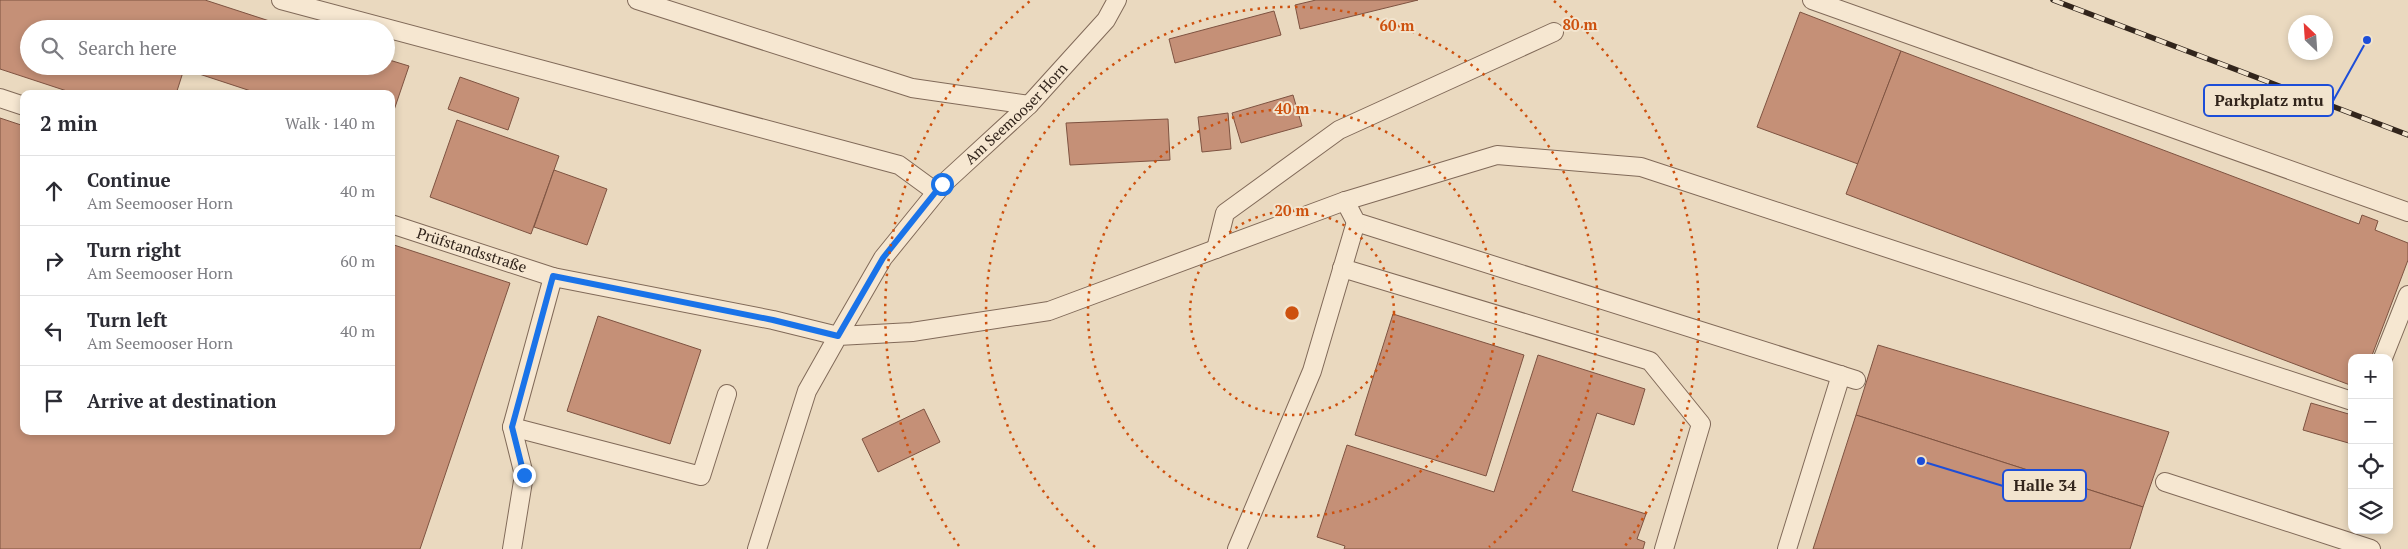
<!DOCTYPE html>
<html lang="en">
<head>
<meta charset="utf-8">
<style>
  :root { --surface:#fff; --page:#f7f7f7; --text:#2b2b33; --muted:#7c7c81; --line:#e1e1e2 }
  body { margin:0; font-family:"PT Serif",serif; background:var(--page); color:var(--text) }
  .controls { position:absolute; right:15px; bottom:15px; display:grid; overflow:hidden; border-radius:10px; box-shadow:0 2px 8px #0003 }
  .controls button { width:45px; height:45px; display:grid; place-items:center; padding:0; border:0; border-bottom:1px solid var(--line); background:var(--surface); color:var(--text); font:25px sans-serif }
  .compass { position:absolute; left:2288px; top:15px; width:45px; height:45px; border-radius:50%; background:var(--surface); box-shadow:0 2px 8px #0003; rotate:335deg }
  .stop { position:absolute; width:15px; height:15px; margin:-11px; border:4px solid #1a73e8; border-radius:50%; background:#fff }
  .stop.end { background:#1a73e8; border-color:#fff; box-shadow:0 1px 5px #0008 }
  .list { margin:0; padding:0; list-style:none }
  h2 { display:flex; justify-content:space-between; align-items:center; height:65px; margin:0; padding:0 20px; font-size:21px }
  h2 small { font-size:16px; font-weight:400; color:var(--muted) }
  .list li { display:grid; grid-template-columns:32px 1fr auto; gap:15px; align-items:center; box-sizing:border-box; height:70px; padding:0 20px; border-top:1px solid var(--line) }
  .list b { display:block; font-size:19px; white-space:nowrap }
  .list p { margin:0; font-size:16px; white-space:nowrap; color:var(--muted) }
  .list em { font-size:16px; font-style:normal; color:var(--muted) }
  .icon { flex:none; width:28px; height:28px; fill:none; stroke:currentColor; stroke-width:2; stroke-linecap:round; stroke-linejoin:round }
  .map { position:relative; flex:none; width:2408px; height:549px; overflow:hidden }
  .search { position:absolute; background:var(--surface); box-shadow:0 2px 8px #0003; left:20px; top:20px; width:375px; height:55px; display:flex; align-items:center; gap:12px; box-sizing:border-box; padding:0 18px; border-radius:28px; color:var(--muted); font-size:19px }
  .panel { position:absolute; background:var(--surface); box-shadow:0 2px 8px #0003; left:20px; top:90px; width:375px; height:345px; border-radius:10px }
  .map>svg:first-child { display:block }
</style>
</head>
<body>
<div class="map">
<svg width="2408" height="549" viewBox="0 0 2408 549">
  <rect width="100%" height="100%" fill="#ead9bf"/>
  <!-- building -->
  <g fill="#c59077" stroke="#7e5341">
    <path d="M0,0H205L294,29H29V66H386V59L409,66L391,119V94H260L184,69L176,94H76L0,69Z"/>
    <path d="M1316,0H1418L1300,29L1295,5Z"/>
    <path d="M1274,11L1281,35L1175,63L1169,39Z"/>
    <path d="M1800,12L1901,51L1858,164L1757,127Z"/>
    <path d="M1901,51L2359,224L2362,215L2378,221L2375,230L2408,243V260L2371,358H2352L2350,385L1846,194Z"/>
    <path d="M460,77L519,98L508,130L448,109Z"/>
    <path d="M1293,95L1302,126L1241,143L1232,113Z"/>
    <path d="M1228,113L1231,149L1202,152L1198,117Z"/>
    <path d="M0,118L24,126V431H391V244L510,283L420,549H0Z"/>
    <path d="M1168,119L1170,160L1070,165L1066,123Z"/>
    <path d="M457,120L559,156L531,234L430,197Z"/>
    <path d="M554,170L607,189L587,245L534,227Z"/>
    <path d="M1393,314L1524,355L1486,476L1355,435Z"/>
    <path d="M598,316L701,350L670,444L567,411Z"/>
    <path d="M1878,345L2169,432L2143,507L1856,415Z"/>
    <path d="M1538,355L1645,389L1634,425L1597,413L1572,491L1646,514L1637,539L1645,542L1643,549H1344L1345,546L1317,537L1347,445L1494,492Z"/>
    <path d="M2311,403L2352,415V444L2303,430Z"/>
    <path d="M924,409L940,442L878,472L862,439Z"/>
    <path d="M1856,415L2143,507L2130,549H1813Z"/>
  </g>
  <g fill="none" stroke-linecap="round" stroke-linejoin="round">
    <defs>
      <g id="lane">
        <path d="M281,0L899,165L936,192"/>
        <path d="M637,0L912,88L1029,105"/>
        <path d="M1812,0L2408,212"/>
        <path d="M0,98L24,106"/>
        <path d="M1345,201L1356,222L1856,380"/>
        <path id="s1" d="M391,224L553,277"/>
        <path d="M1216,249L1225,213L1339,130L1554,32"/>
        <path d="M1342,268L1650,361L1701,424L1664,549"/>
        <path d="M2383,358L2408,295"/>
        <path d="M512,427L701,476L727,394"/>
        <path d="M2165,482L2371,549"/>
        <path id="s2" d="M512,549L524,475L512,427L553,277L773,320L838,336L883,258L943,184L1029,105L1106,20L1117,0"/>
        <path d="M757,549L807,391L838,336L912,332L1049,311L1345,201L1497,155L1641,167L2352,401"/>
        <path d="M1237,549L1312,371L1356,222"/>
        <path d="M1787,549L1841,375"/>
      </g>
    </defs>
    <!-- lane casing -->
    <use href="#lane" stroke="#816a59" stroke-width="20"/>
    <!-- lane -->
    <use href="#lane" stroke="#f6e7d1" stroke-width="18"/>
    <defs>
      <path id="rail" d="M2053,0L2408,135"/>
    </defs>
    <!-- rail casing -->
    <use href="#rail" stroke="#32251c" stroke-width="5.5"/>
    <!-- rail -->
    <use href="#rail" stroke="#f2e4ce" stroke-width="4" stroke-dasharray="11" stroke-linecap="butt"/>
  </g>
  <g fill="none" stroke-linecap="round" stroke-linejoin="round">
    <!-- route -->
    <path stroke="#1a73e8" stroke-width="6" d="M524,475L512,427L553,276L773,320L838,336L883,258L942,184"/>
  </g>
  <!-- distance rings -->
  <g fill="none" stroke="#cd510e" stroke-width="2.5" stroke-dasharray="2.5 5">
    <circle cx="1292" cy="313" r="102"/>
    <circle cx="1292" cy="313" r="204"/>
    <path d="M1095 547A306 306 0 1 1 1489 547"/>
    <path d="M959 546A407 407 0 0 1 1030 1M1554 1A407 407 0 0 1 1625 546"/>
  </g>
  <g text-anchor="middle" stroke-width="4" stroke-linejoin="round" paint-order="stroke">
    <!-- street labels -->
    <g font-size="15" fill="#32251c" stroke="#f2e4ce">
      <text dy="5" stroke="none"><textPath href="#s2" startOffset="858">Am Seemooser Horn</textPath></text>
      <text dy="5" stroke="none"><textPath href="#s1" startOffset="85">Prüfstandsstraße</textPath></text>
    </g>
  </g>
  <circle cx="1292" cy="313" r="8" fill="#cd510e" stroke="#f2e4ce" stroke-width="2.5"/>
  <g font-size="15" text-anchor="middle" font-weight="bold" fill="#cd510e" stroke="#f2e4ce" stroke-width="4" stroke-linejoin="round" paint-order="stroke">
    <text x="1580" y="30">80 m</text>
    <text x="1397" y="31">60 m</text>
    <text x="1292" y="114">40 m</text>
    <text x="1292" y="216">20 m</text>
  </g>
  <!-- callouts -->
  <path fill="none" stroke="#1d4ed8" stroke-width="2" d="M2367 40L2333 101M1921 461L2003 486"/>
  <g fill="#1d4ed8" stroke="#f2e4ce" stroke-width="2">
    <circle cx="2367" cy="40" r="5"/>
    <circle cx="1921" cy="461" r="5"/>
  </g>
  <g fill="#f2e4ce" stroke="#1d4ed8" stroke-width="2">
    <rect x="2204" y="85" width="129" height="31" rx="5"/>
    <rect x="2003" y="470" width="83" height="31" rx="5"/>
  </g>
  <g font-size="16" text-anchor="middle" font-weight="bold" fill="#32251c">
    <text x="2269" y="106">Parkplatz mtu</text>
    <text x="2045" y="491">Halle 34</text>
  </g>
</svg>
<div class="controls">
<button>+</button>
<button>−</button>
<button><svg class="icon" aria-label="locate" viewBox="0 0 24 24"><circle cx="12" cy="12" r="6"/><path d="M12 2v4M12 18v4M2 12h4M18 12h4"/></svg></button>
<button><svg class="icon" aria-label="layers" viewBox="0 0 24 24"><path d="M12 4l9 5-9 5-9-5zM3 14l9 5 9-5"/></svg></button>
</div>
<svg class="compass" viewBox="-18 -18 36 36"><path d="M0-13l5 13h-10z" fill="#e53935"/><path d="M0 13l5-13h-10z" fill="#7c7c81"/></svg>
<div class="stop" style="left:942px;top:184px"></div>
<div class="stop end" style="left:524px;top:475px"></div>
<div class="search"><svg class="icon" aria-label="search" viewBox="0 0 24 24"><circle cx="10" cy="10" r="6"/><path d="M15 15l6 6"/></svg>Search here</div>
<section class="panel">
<h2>2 min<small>Walk · 140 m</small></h2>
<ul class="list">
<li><svg class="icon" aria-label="ahead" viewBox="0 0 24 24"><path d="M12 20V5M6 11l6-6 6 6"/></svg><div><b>Continue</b><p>Am Seemooser Horn</p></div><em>40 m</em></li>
<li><svg class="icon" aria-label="right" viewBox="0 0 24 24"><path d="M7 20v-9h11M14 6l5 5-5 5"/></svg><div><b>Turn right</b><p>Am Seemooser Horn</p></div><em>60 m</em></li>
<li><svg class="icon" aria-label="left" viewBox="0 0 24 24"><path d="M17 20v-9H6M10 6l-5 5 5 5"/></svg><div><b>Turn left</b><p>Am Seemooser Horn</p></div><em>40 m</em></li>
<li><svg class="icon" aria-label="arrive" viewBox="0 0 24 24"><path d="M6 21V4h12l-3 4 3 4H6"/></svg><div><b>Arrive at destination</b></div></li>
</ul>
</section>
</div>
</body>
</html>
